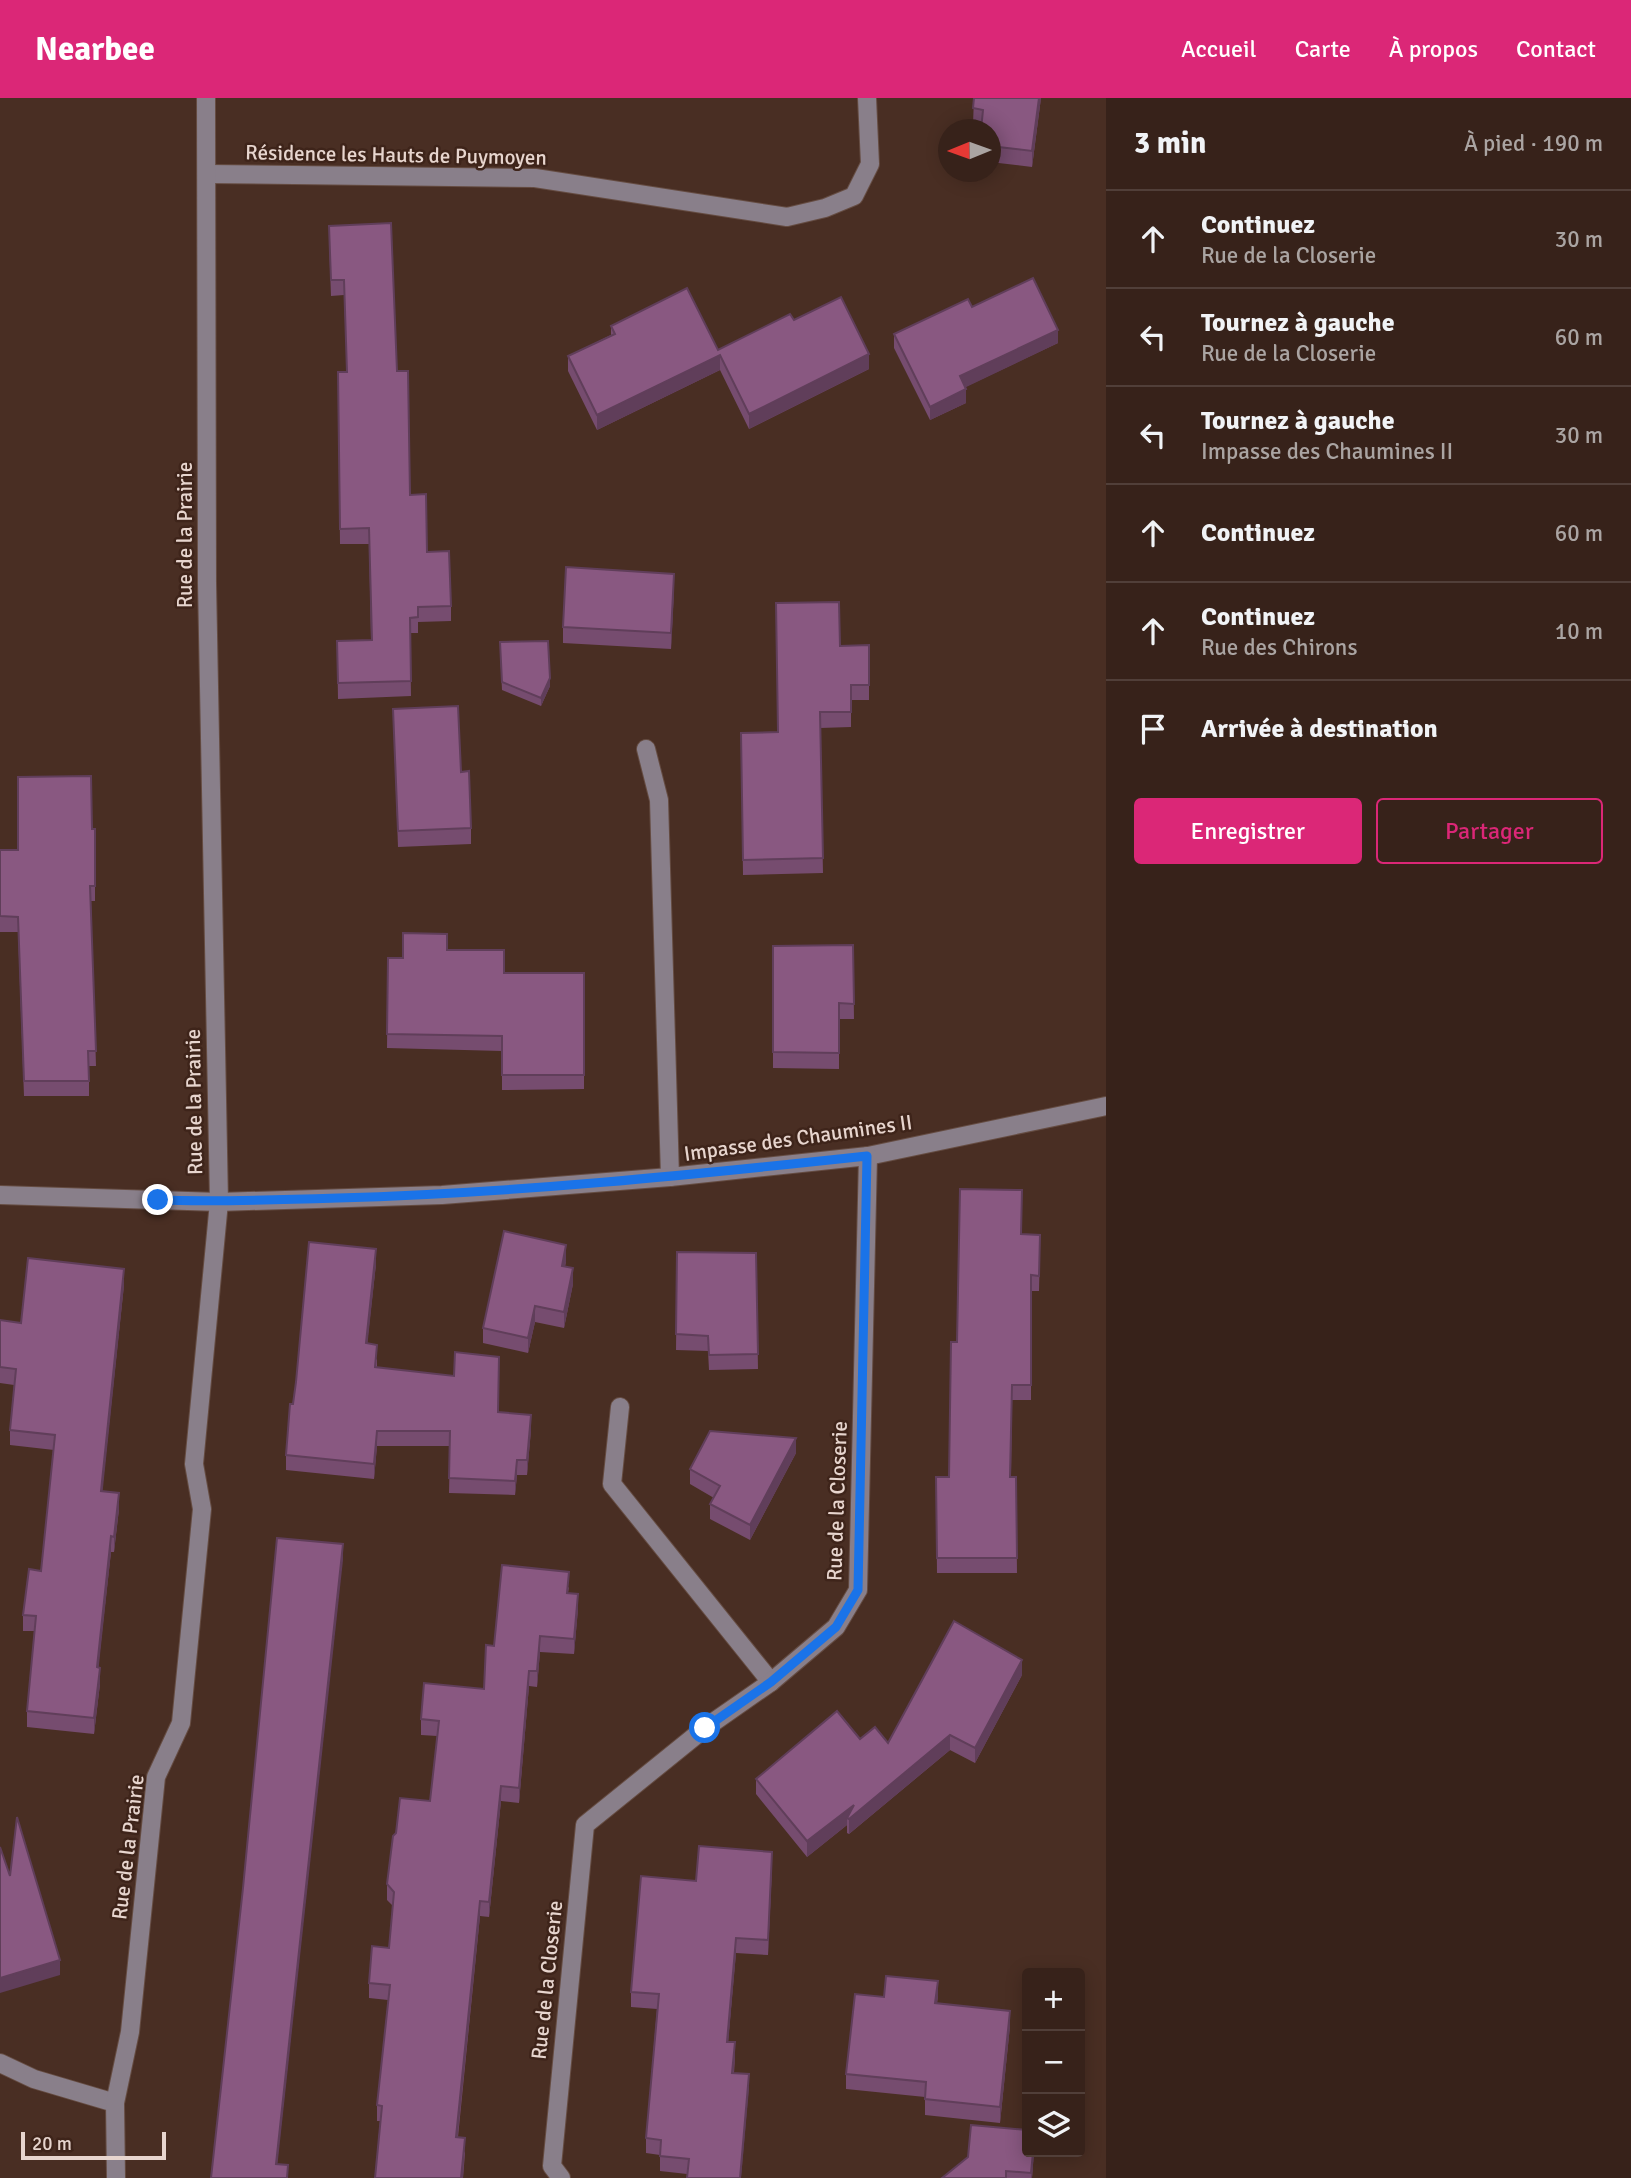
<!DOCTYPE html>
<html lang="fr">
<head>
<meta charset="utf-8">
<style>
  :root { --surface:#37221a; --page:#422f27; --text:#f1f3f6; --muted:#aaa4a2; --line:#513f39; --accent:#db2777 }
  body { margin:0; font-family:Signika,sans-serif; background:var(--page); color:var(--text) }
  .controls { position:absolute; right:21px; bottom:21px; display:grid; overflow:hidden; border-radius:7px; box-shadow:0 4px 18px #0003 }
  .controls button { width:63px; height:63px; display:grid; place-items:center; padding:0; border:0; border-bottom:2px solid var(--line); background:var(--surface); color:var(--text); font:35px sans-serif }
  .compass { position:absolute; left:938px; top:21px; width:63px; height:63px; border-radius:50%; background:var(--surface); box-shadow:0 4px 18px #0003; rotate:269deg }
  .scale { position:absolute; left:21px; bottom:18px; width:145px; box-sizing:border-box; padding-left:7px; border:4px solid #e7d5ce; border-top:0; font-size:19px; line-height:24px; white-space:nowrap; color:#e7d5ce; -webkit-text-stroke:5px #3e241a; paint-order:stroke }
  .stop { position:absolute; width:21px; height:21px; margin:-16px; border:5px solid #1a73e8; border-radius:50%; background:#fff }
  .stop.end { background:#1a73e8; border-color:#fff; box-shadow:0 2px 7px #0008 }
  .list { margin:0; padding:0; list-style:none }
  h2 { display:flex; justify-content:space-between; align-items:center; height:91px; margin:0; padding:0 28px; font-size:30px }
  h2 small { font-size:23px; font-weight:400; color:var(--muted) }
  .list li { display:grid; grid-template-columns:46px 1fr auto; gap:21px; align-items:center; box-sizing:border-box; height:98px; padding:0 28px; border-top:2px solid var(--line) }
  .list b { display:block; font-size:26px; white-space:nowrap }
  .list p { margin:0; font-size:23px; white-space:nowrap; color:var(--muted) }
  .list em { font-size:23px; font-style:normal; color:var(--muted) }
  .actions { display:flex; gap:14px; padding:21px 28px }
  .actions a { flex:1; padding:16px 0; border:2px solid var(--accent); border-radius:7px; text-align:center; font-size:24px; color:var(--accent) }
  .actions .main { background:var(--accent); color:#fff }
  .icon { flex:none; width:38px; height:38px; fill:none; stroke:currentColor; stroke-width:2; stroke-linecap:round; stroke-linejoin:round }
  .map { position:relative; flex:none; width:1106px; height:2080px; overflow:hidden }
  header { display:flex; align-items:center; gap:42px; box-sizing:border-box; height:98px; padding:0 35px; background:var(--accent); color:#fff }
  header strong { font-size:33px }
  nav { display:flex; gap:38px; margin-inline-start:auto; font-size:24px }
  main { display:flex }
  aside { flex:1; background:var(--surface) }
  .map>svg:first-child { display:block }
</style>
</head>
<body>
<header>
<strong>Nearbee</strong>
<nav><a>Accueil</a><a>Carte</a><a>À propos</a><a>Contact</a></nav>
</header>
<main>
<div class="map">
<svg width="1106" height="2080" viewBox="0 0 1106 2080">
  <rect width="100%" height="100%" fill="#492e23"/>
  <g fill="none" stroke-linecap="round" stroke-linejoin="round">
    <defs>
      <g id="minor">
        <path d="M207,76L535,80L787,119L825,110L854,98L870,66L867,0"/>
        <path d="M646,651L659,702L670,1079L868,1058L1106,1008"/>
        <path d="M0,1097L219,1104L442,1097L670,1079"/>
        <path d="M620,1309L612,1386L771,1584"/>
        <path d="M0,1965L34,1981L115,2005"/>
        <path d="M116,2080L115,2005L130,1934L156,1679L181,1625L202,1411L194,1366L219,1104L207,485L206,0"/>
        <path d="M561,2080L552,2068L585,1727L705,1630L771,1584L836,1529L858,1492L868,1058"/>
      </g>
    </defs>
    <!-- minor casing -->
    <use href="#minor" stroke="#654c42" stroke-width="20"/>
    <!-- minor -->
    <use href="#minor" stroke="#897f8a" stroke-width="18"/>
  </g>
  <!-- wall -->
  <g fill="#764c6f">
    <path d="M974,0H1041L1032,69L990,64V32L981,27L973,26Z"/>
    <path d="M329,143L397,273L410,397L427,454L451,508V523L418,524V535H410L411,598L338,601L337,543L371,542L369,446H340L338,274H347L344,197L331,198Z"/>
    <path d="M972,209L1058,245L965,289L966,305L930,322L894,250V236Z"/>
    <path d="M794,222L869,271L749,331L720,272L597,332L568,273V258L611,237V228L718,252Z"/>
    <path d="M674,491L671,551L563,545V529Z"/>
    <path d="M869,547V602H851V629L820,630L823,775L743,777L741,635L778,634L840,548Z"/>
    <path d="M500,553L550,588L541,608L502,592Z"/>
    <path d="M393,611L461,674L471,730V746L398,749Z"/>
    <path d="M92,731H95V803H91L96,968H89V998H24L18,834H0V752H18Z"/>
    <path d="M853,847L854,921H839V971L773,970V848Z"/>
    <path d="M447,852L504,875H584V991L502,992V953L387,950L388,860H403Z"/>
    <path d="M1022,1136L1040,1152L1039,1193H1031V1302H1012L1011,1379H1016L1017,1475H937L936,1379H949L957,1244Z"/>
    <path d="M677,1154L756,1155L758,1271L709,1272L708,1253L676,1252Z"/>
    <path d="M566,1163L565,1169L573,1186L564,1230L535,1224L528,1255L483,1245V1230Z"/>
    <path d="M376,1166L367,1246L377,1262V1269L499,1314L531,1332L527,1377H517L515,1397L449,1395L450,1348H377L374,1381L286,1372V1357L293,1306Z"/>
    <path d="M124,1187L102,1393L119,1411L114,1454H111L98,1570L100,1586L94,1636L27,1629V1613L35,1533H23V1517L41,1473L54,1352L10,1347V1332L14,1287L0,1285V1222L21,1225Z"/>
    <path d="M796,1355L750,1442L710,1421V1406L714,1400L690,1386V1371Z"/>
    <path d="M569,1489L568,1495L578,1511L574,1556L540,1554L537,1589L529,1588L519,1705L501,1703L489,1819L480,1818L458,2039L465,2055L463,2080H375L380,2023H377V2007L388,1902L369,1900V1885L389,1850L393,1808L387,1802V1786L430,1703L437,1638L421,1637V1621L484,1591L494,1548Z"/>
    <path d="M1022,1577L975,1665L950,1652L849,1736L847,1735V1727L807,1759L756,1696V1681L860,1641L888,1645Z"/>
    <path d="M772,1769L768,1857L736,1855L728,1944L735,1959L734,1975L749,1991L687,2076L660,2073V2057L646,2055V2040L657,1911L631,1909V1894L696,1783Z"/>
    <path d="M938,1898L937,1905L1010,1928L1000,2025L925,2017V1999L846,1991V1976L884,1899Z"/>
    <path d="M1034,2054L1032,2080H942Z"/>
  </g>
  <!-- shaded-wall -->
  <g fill="#603e5a">
    <path d="M1039,0H1041L1032,69V53Z"/>
    <path d="M1058,232V245L960,292V278Z"/>
    <path d="M869,256V271L749,331V316Z"/>
    <path d="M720,257V272L597,332V317Z"/>
    <path d="M966,291V305L930,322V309Z"/>
    <path d="M674,476V491L671,551V535Z"/>
    <path d="M550,580V588L541,608V600Z"/>
    <path d="M566,1147V1163L562,1183V1168Z"/>
    <path d="M376,1151V1166L366,1260V1245Z"/>
    <path d="M573,1170V1186L564,1230V1214Z"/>
    <path d="M124,1171V1187L101,1409V1393Z"/>
    <path d="M535,1208V1224L528,1255V1240Z"/>
    <path d="M531,1317V1332L527,1377V1362Z"/>
    <path d="M377,1333V1348L374,1381V1366Z"/>
    <path d="M796,1340V1355L750,1442V1427Z"/>
    <path d="M517,1362V1377L515,1397V1383Z"/>
    <path d="M119,1395V1411L114,1454V1439Z"/>
    <path d="M111,1438V1454L97,1585V1569Z"/>
    <path d="M343,1446V1462L276,2080V2066Z"/>
    <path d="M578,1496V1511L574,1556V1541Z"/>
    <path d="M540,1538V1554L537,1589V1573Z"/>
    <path d="M1022,1562V1577L975,1665V1650Z"/>
    <path d="M100,1570V1586L94,1636V1620Z"/>
    <path d="M529,1573V1588L519,1705V1690Z"/>
    <path d="M950,1637V1652L849,1736V1721L847,1720V1727L807,1759V1743L854,1707Z"/>
    <path d="M501,1688V1703L489,1819V1804Z"/>
    <path d="M772,1754V1769L768,1857V1842Z"/>
    <path d="M480,1803V1818L456,2054V2039Z"/>
    <path d="M736,1840V1855L727,1959V1944Z"/>
    <path d="M60,1862V1877L0,1895V1880Z"/>
    <path d="M938,1883V1898L935,1920V1905Z"/>
    <path d="M1010,1913V1928L1000,2025V2009Z"/>
    <path d="M735,1944V1959L732,1990V1975Z"/>
    <path d="M749,1976V1991L741,2080H740Z"/>
    <path d="M465,2040L463,2080H461Z"/>
    <path d="M1033,2054H1034L1032,2080H1031Z"/>
  </g>
  <!-- building -->
  <g fill="#895881" stroke="#603e5a" stroke-width="2">
    <path d="M974,0H1039L1032,53L990,48V32H981L983,12L973,10Z"/>
    <path d="M391,125L397,273H408L410,397L426,396L427,454L449,453L451,508L418,509V519L410,520L411,583L338,585L337,543L372,542L369,430L340,431L338,274H347L344,182H331L329,128Z"/>
    <path d="M1033,180L1058,232L960,278L966,291L930,309L894,236L968,201L972,209Z"/>
    <path d="M687,190L718,252L790,216L794,222L841,199L869,256L749,316L720,257L597,317L568,258L615,236L611,228Z"/>
    <path d="M566,469L674,476L671,535L563,529Z"/>
    <path d="M839,504L840,548L869,547V587H851V614H820L823,760L743,762L741,635L778,634L776,505Z"/>
    <path d="M548,543L550,580L541,600L502,584L500,544Z"/>
    <path d="M458,608L461,674L469,673L471,730L398,733L393,611Z"/>
    <path d="M91,678L92,731H95V788H90L96,953H88L89,983H24L18,819L0,818V752H18V679Z"/>
    <path d="M403,835L447,836V852H504V875H584V977H502V938L387,936L388,860H403Z"/>
    <path d="M853,847L854,906L839,905V955L773,954V848Z"/>
    <path d="M960,1091L1022,1092L1021,1136L1040,1137L1039,1178L1031,1177V1287H1012L1010,1379H1016L1017,1460H937L936,1379H949L951,1244H957Z"/>
    <path d="M504,1133L566,1147L562,1168L573,1170L564,1214L535,1208L528,1240L483,1230Z"/>
    <path d="M309,1144L376,1151L366,1245L377,1247L375,1269L454,1278L455,1254L499,1259L498,1314L531,1317L527,1362H517L515,1383L449,1380L450,1333H377L374,1366L286,1357L290,1306H293L296,1284Z"/>
    <path d="M677,1154L756,1155L758,1256L709,1257L708,1238L676,1236Z"/>
    <path d="M28,1160L124,1171L101,1393L119,1395L114,1439L111,1438L97,1569L100,1570L94,1620L27,1613L36,1518L23,1517L29,1471L41,1473L55,1337L10,1332L16,1271L0,1269V1222L21,1225Z"/>
    <path d="M710,1333L796,1340L750,1427L710,1406L720,1388L690,1371Z"/>
    <path d="M277,1440L343,1446L276,2066L288,2067L287,2080H211L243,1790Z"/>
    <path d="M502,1467L569,1474L567,1495L578,1496L574,1541L540,1538L537,1573H529L519,1690L501,1688L489,1804L480,1803L456,2039L465,2040L461,2080H375L382,2008L377,2007L390,1887L369,1885L372,1848L389,1850L394,1794L387,1786L393,1738L396,1735L400,1700L430,1703L439,1623L421,1621L424,1585L484,1591L486,1547L494,1548Z"/>
    <path d="M954,1523L1022,1562L975,1650L950,1637L849,1721L847,1720L854,1707L807,1743L756,1681L837,1613L860,1641L875,1629L888,1645Z"/>
    <path d="M17,1719L60,1862L0,1880V1749L10,1778Z"/>
    <path d="M699,1748L772,1754L768,1842L736,1840L727,1944H735L732,1975L749,1976L740,2080H687L689,2061L660,2058L661,2042L646,2040L659,1896L631,1894L641,1778L696,1783Z"/>
    <path d="M886,1878L938,1883L935,1905L1010,1913L1000,2009L925,2001L926,1984L846,1976L855,1896L884,1899Z"/>
    <path d="M971,2027L1027,2032V2054H1033L1031,2075L1006,2073V2080H942L968,2059Z"/>
  </g>
  <g fill="none" stroke-linecap="round" stroke-linejoin="round">
    <!-- route -->
    <path stroke="#1a73e8" stroke-width="9" d="M158,1102C218,1104 278,1102 338,1100C515,1095 691,1077 867,1058L858,1492L836,1529L771,1584L705,1630"/>
  </g>
  <g text-anchor="middle" stroke-width="5" stroke-linejoin="round" paint-order="stroke">
    <!-- street labels -->
    <g font-size="21" fill="#e7d5ce" stroke="#3e241a">
      <text transform="translate(396 57) rotate(1)" y="7">Résidence les Hauts de Puymoyen</text>
      <text transform="translate(185 437) rotate(-90)" y="7">Rue de la Prairie</text>
      <text transform="translate(194 1004) rotate(-91)" y="7">Rue de la Prairie</text>
      <text transform="translate(798 1040) rotate(-8)" y="7">Impasse des Chaumines II</text>
      <text transform="translate(837 1403) rotate(-88)" y="7">Rue de la Closerie</text>
      <text transform="translate(128 1749) rotate(-83)" y="7">Rue de la Prairie</text>
      <text transform="translate(547 1882) rotate(-84)" y="7">Rue de la Closerie</text>
    </g>
  </g>
</svg>
<div class="controls">
<button>+</button>
<button>−</button>
<button><svg class="icon" aria-label="layers" viewBox="0 0 24 24"><path d="M12 4l9 5-9 5-9-5zM3 14l9 5 9-5"/></svg></button>
</div>
<svg class="compass" viewBox="-18 -18 36 36"><path d="M0-13l5 13h-10z" fill="#e53935"/><path d="M0 13l5-13h-10z" fill="#aaa4a2"/></svg>
<div class="scale">20 m</div>
<div class="stop" style="left:705px;top:1630px"></div>
<div class="stop end" style="left:158px;top:1102px"></div>
</div>
<aside>
<h2>3 min<small>À pied · 190 m</small></h2>
<ul class="list">
<li><svg class="icon" aria-label="ahead" viewBox="0 0 24 24"><path d="M12 20V5M6 11l6-6 6 6"/></svg><div><b>Continuez</b><p>Rue de la Closerie</p></div><em>30 m</em></li>
<li><svg class="icon" aria-label="left" viewBox="0 0 24 24"><path d="M17 20v-9H6M10 6l-5 5 5 5"/></svg><div><b>Tournez à gauche</b><p>Rue de la Closerie</p></div><em>60 m</em></li>
<li><svg class="icon" aria-label="left" viewBox="0 0 24 24"><path d="M17 20v-9H6M10 6l-5 5 5 5"/></svg><div><b>Tournez à gauche</b><p>Impasse des Chaumines II</p></div><em>30 m</em></li>
<li><svg class="icon" aria-label="ahead" viewBox="0 0 24 24"><path d="M12 20V5M6 11l6-6 6 6"/></svg><div><b>Continuez</b></div><em>60 m</em></li>
<li><svg class="icon" aria-label="ahead" viewBox="0 0 24 24"><path d="M12 20V5M6 11l6-6 6 6"/></svg><div><b>Continuez</b><p>Rue des Chirons</p></div><em>10 m</em></li>
<li><svg class="icon" aria-label="arrive" viewBox="0 0 24 24"><path d="M6 21V4h12l-3 4 3 4H6"/></svg><div><b>Arrivée à destination</b></div></li>
</ul>
<div class="actions"><a class="main">Enregistrer</a><a>Partager</a></div>
</aside>
</main>
</body>
</html>
